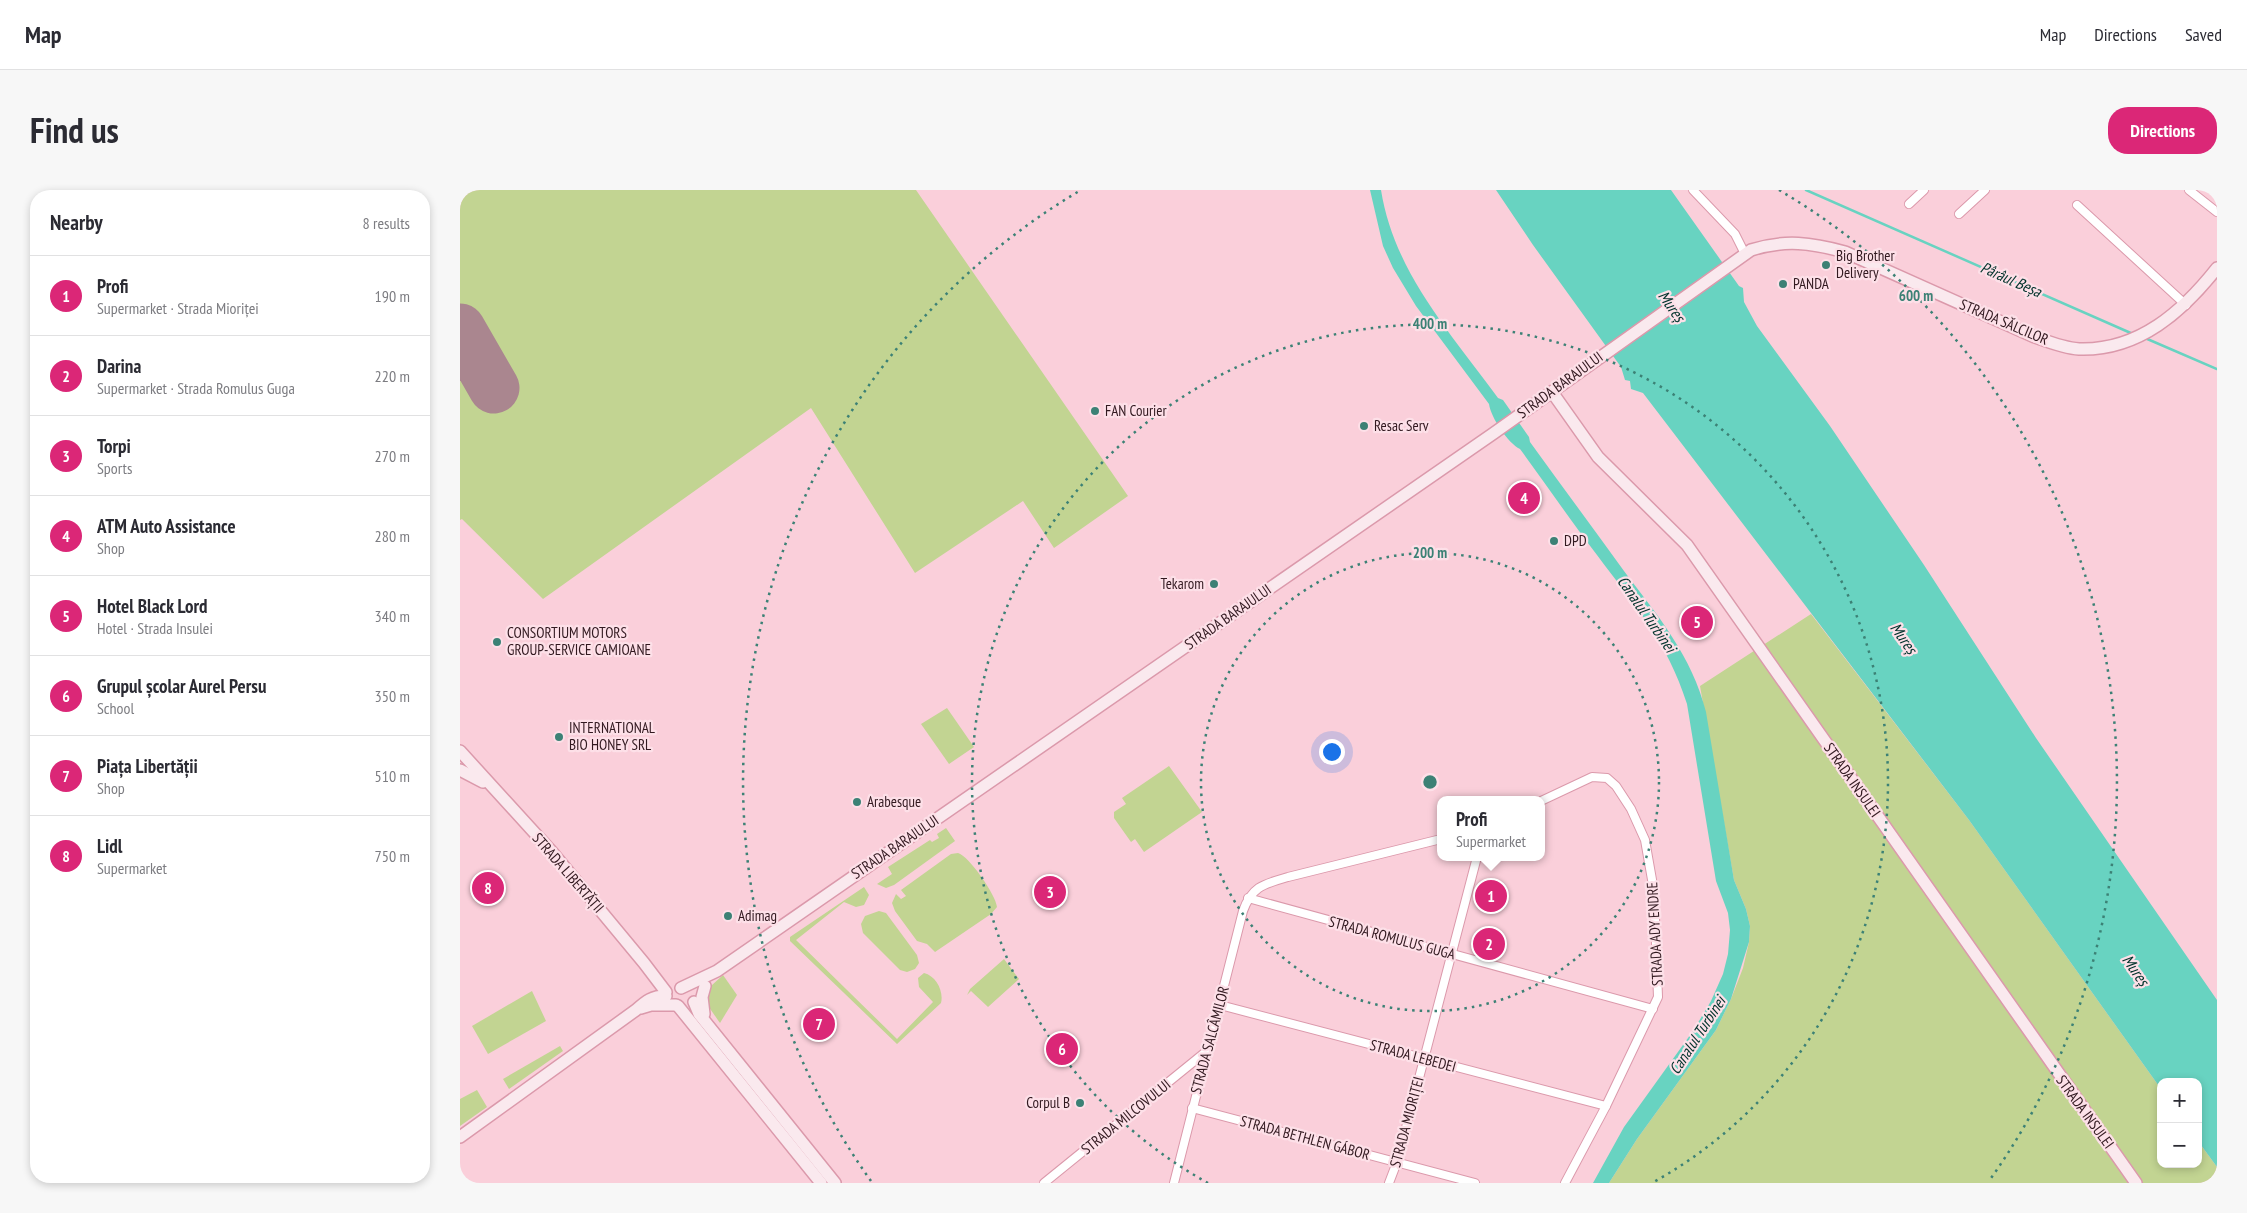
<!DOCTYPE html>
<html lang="en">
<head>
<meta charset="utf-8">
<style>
  :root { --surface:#fff; --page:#f7f7f7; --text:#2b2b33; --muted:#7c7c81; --line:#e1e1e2; --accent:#db2777 }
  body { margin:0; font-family:"PT Sans Narrow",sans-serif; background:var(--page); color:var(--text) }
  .controls { position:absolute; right:15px; bottom:15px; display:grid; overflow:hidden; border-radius:10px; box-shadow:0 2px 8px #0003 }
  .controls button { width:45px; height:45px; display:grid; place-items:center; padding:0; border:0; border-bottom:1px solid var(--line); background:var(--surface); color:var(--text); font:25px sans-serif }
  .you { position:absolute; left:871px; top:561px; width:18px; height:18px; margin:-12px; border:4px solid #fff; border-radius:50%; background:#1a73e8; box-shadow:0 0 0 8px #1a73e833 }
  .badge { display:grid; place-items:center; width:32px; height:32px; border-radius:50%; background:var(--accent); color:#fff; font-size:16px; font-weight:700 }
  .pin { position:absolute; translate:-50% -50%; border:2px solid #fff; box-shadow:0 1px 5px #0006 }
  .popup { position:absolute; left:977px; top:606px; width:108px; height:65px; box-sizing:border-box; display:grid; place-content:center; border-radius:10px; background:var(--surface); filter:drop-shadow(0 1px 4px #0005); font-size:16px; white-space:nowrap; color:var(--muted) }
  .popup b { font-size:19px; color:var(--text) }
  .popup::after { content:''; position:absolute; left:50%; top:100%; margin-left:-10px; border:10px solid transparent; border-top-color:var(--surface) }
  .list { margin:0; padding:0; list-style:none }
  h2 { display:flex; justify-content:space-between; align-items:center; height:65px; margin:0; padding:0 20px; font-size:21px }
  h2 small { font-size:16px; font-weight:400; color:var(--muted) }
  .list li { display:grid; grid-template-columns:32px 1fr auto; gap:15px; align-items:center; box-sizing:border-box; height:80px; padding:0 20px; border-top:1px solid var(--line) }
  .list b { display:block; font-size:19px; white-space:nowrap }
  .list p { margin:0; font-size:16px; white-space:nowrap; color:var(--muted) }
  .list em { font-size:16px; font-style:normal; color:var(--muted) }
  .map { position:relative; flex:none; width:1757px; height:993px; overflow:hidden; border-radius:20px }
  header { display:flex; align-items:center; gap:30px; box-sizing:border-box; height:70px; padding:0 25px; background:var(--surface); border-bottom:1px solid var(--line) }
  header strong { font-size:24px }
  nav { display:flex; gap:28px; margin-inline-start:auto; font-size:18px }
  .intro { display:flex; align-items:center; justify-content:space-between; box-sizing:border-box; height:120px; padding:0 30px }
  h1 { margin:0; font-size:35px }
  .button { padding:12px 22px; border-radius:20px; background:var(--accent); color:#fff; font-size:18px; font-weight:700 }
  main { display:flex; gap:30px; padding:0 30px }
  aside { flex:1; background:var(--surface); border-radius:20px; box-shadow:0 2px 8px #0003 }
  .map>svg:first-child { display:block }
</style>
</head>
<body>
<header>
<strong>Map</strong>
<nav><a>Map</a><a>Directions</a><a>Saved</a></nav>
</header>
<div class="intro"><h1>Find us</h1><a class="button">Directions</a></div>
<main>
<aside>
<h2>Nearby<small>8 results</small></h2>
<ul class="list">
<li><span class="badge">1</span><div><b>Profi</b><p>Supermarket · Strada Mioriței</p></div><em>190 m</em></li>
<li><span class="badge">2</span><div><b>Darina</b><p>Supermarket · Strada Romulus Guga</p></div><em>220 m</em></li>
<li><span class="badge">3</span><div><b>Torpi</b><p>Sports</p></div><em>270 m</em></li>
<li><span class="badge">4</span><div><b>ATM Auto Assistance</b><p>Shop</p></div><em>280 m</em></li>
<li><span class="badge">5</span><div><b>Hotel Black Lord</b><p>Hotel · Strada Insulei</p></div><em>340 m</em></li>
<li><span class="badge">6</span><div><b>Grupul școlar Aurel Persu</b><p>School</p></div><em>350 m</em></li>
<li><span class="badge">7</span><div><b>Piața Libertății</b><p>Shop</p></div><em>510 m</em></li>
<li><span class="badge">8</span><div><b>Lidl</b><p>Supermarket</p></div><em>750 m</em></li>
</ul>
</aside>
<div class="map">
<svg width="1757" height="993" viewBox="0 0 1757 993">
  <rect width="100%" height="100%" fill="#facfda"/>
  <!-- green -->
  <g fill="#c2d492">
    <path d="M0,0H456L668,306L594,358L563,311L455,383L351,218L83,409L2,329L0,330Z"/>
    <path d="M1351,424L1509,630L1701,899V974H1738V951L1757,977V993H1149L1177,949L1256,840L1271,809L1283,778L1289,752L1290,736L1286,719L1274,690L1240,496Z"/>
    <path d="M487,518L514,557L489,574L461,534Z"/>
    <path d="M709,576L742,622L684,662L675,649L671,652L654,628V622L666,614L662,608Z"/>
    <path d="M486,638L495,651L434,695L426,698L417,694L432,684L428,677L470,650L472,652L479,648L477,644Z"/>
    <path d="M498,663C509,666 536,705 537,717L531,724L475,762L467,754L457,751L435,721L432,713L436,704L441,709L446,706L441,700L491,664Z"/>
    <path d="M404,697L409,705L404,715L396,717L384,712L336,750L437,849L473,812L459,797L458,788L464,783C476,786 484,801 481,813L437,854L330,751V747Z"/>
    <path d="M419,721L426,723L457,765L459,773L455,779L447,782L440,780L403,743L401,734L405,726Z"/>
    <path d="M544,769L559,789L528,817L511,801L507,805L510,799Z"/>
    <path d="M263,785L277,805L260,833L246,813L251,796Z"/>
    <path d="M72,801L86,831L28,864L12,836Z"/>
    <path d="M100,856L103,861L49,899L43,889Z"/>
    <path d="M17,900L27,917L0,936V909Z"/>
  </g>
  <!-- water -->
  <g fill="#68d3c1">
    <path d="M910,0H921C934,82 990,142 1038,208L1043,210L1069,247L1070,252C1101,295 1133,338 1164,381C1198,426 1232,466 1246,522L1274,690L1286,719L1290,736L1289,752L1271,809L1256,840L1177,949L1149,993H1133L1164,937L1233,841L1251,811L1263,784L1268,764L1270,740L1268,723L1256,691L1227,514C1207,451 1175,416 1137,365C1110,330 1086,294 1060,259C1048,253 1031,228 1029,214L956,116L933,78L923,56Z"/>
    <path d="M1036,0H1211L1279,96L1283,98L1284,112L1297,136L1370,236L1464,375L1576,548L1757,810V977L1738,951V892H1701V899L1509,630L1183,203L1171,199L1170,191L1165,190L1161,177L1073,55Z"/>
  </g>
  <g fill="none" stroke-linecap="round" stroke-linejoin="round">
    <!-- stream -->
    <g stroke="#68d3c1" stroke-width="2.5">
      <path d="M1346,0L1673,144"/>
      <path d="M1685,148L1757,179"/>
    </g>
    <!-- taxiway -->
    <path stroke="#aa868f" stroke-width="20" d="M0,181L14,164"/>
    <!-- runway -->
    <path stroke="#aa868f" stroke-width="51" d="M0,139L34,198"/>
    <defs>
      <g id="street">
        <path d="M1233,0L1275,44L1285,64"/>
        <path d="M1729,0L1757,22"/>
        <path d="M1449,14L1464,0"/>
        <path d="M1617,15L1726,115"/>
        <path d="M1499,24L1525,0"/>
        <path d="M1081,611L1132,587L1147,588L1156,596L1171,619L1185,650L1194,701L1198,807L1146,916L1105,993"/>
        <path d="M788,708L1193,819"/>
        <path d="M760,815L1146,916"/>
        <path d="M732,918L1015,993"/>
        <path d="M584,993L748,860"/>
        <path d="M714,993L783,721C792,696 804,694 828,687L981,649"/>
        <path d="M929,993L937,972L1017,667"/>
      </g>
      <g id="secondary">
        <path d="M1092,202L1138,267L1227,355L1676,993"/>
        <path d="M0,561L92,662L184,773L206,802"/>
        <path d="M0,580L23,592"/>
        <path d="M221,798L257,781L1034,243L1291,60C1325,49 1352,53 1385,62L1575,147C1589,152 1604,158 1619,159C1679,161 1723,121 1757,78"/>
        <path d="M234,812L239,824L375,993"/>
        <path d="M218,816L361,993"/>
        <path d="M181,818L191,815H216"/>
        <path d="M244,824L242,807L245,796"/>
        <path d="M0,947L176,820C186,811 192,806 206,806"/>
      </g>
    </defs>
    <!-- street casing -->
    <use href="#street" stroke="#db99ab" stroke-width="10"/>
    <!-- secondary casing -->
    <use href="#secondary" stroke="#db99ab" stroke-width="14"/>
    <!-- street -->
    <use href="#street" stroke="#fff" stroke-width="8"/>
    <!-- secondary -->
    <use href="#secondary" stroke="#fae9ee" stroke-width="11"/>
  </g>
  <!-- distance rings -->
  <g fill="none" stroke="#3c8175" stroke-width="2.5" stroke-dasharray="2.5 5">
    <circle cx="970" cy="592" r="229"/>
    <path d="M748 993A458 458 0 1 1 1192 993"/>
    <path d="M411 991A687 687 0 0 1 621 0M1319 0A687 687 0 0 1 1529 991"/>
  </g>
  <!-- markers -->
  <g fill="#3c8175" stroke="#fde0e8" stroke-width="2">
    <circle cx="1366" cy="75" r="5"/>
    <circle cx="1323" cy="94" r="5"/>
    <circle cx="635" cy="221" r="5"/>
    <circle cx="904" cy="236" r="5"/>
    <circle cx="1094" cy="351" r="5"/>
    <circle cx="754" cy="394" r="5"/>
    <circle cx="37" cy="452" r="5"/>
    <circle cx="99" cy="547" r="5"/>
    <circle cx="397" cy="612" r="5"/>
    <circle cx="268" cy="726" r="5"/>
    <circle cx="620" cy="913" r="5"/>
  </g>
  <g text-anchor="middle" stroke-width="4.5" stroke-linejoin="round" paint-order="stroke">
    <!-- poi labels -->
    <g font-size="15" fill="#321920" stroke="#fde0e8" text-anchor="start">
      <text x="1376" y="71">Big Brother<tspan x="1376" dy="17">Delivery</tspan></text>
      <text x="1333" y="99">PANDA</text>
      <text x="645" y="226">FAN Courier</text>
      <text x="914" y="241">Resac Serv</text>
      <text x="1104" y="356">DPD</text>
      <text x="744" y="399" text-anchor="end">Tekarom</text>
      <text x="47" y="448">CONSORTIUM MOTORS<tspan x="47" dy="17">GROUP-SERVICE CAMIOANE</tspan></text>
      <text x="109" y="543">INTERNATIONAL<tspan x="109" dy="17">BIO HONEY SRL</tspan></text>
      <text x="407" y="617">Arabesque</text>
      <text x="278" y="731">Adimag</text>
      <text x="610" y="918" text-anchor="end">Corpul B</text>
    </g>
    <!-- street labels -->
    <g font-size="15" fill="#321920" stroke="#fde0e8">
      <text transform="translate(1544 132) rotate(23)" y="5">STRADA SĂLCILOR</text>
      <text transform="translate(1100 195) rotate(-36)" y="5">STRADA BARAJULUI</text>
      <text transform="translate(768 427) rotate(-35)" y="5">STRADA BARAJULUI</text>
      <text transform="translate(1392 590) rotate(55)" y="5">STRADA INSULEI</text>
      <text transform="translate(435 657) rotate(-34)" y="5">STRADA BARAJULUI</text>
      <text transform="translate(108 683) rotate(49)" y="5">STRADA LIBERTĂȚII</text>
      <text transform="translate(1195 744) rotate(-93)" y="5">STRADA ADY ENDRE</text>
      <text transform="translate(932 748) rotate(15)" y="5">STRADA ROMULUS GUGA</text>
      <text transform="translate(750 850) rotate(-75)" y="5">STRADA SALCÂMILOR</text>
      <text transform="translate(953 866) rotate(15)" y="5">STRADA LEBEDEI</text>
      <text transform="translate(1625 922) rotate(54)" y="5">STRADA INSULEI</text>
      <text transform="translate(666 927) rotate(-39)" y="5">STRADA MILCOVULUI</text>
      <text transform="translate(947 932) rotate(-75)" y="5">STRADA MIORIȚEI</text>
      <text transform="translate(845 948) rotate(15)" y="5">STRADA BETHLEN GÁBOR</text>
    </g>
    <!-- water labels -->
    <g font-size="16" font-style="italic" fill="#00322b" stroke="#fde0e8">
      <text transform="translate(1551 89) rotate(24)" y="6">Pârâul Beșa</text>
      <text transform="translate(1212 116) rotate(55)" y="6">Mureș</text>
      <text transform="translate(1187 424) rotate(55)" y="6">Canalul Turbinei</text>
      <text transform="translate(1444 448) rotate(55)" y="6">Mureș</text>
      <text transform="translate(1676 780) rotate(55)" y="6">Mureș</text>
      <text transform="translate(1237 845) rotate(-57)" y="6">Canalul Turbinei</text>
    </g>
  </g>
  <circle cx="970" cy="592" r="8" fill="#3c8175" stroke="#fde0e8" stroke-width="2.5"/>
  <g font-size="15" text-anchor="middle" font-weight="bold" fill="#3c8175" stroke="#fde0e8" stroke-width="4.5" stroke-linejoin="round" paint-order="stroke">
    <text x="1456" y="111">600 m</text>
    <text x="970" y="139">400 m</text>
    <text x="970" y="368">200 m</text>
  </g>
</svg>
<div class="controls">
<button>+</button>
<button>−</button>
</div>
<div class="you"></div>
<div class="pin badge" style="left:1031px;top:706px">1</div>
<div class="popup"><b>Profi</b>Supermarket</div>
<div class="pin badge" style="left:1029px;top:754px">2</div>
<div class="pin badge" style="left:590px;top:702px">3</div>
<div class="pin badge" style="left:1064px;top:308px">4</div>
<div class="pin badge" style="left:1237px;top:432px">5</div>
<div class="pin badge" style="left:602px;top:859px">6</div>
<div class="pin badge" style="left:359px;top:834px">7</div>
<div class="pin badge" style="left:28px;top:698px">8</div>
</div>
</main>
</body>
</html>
